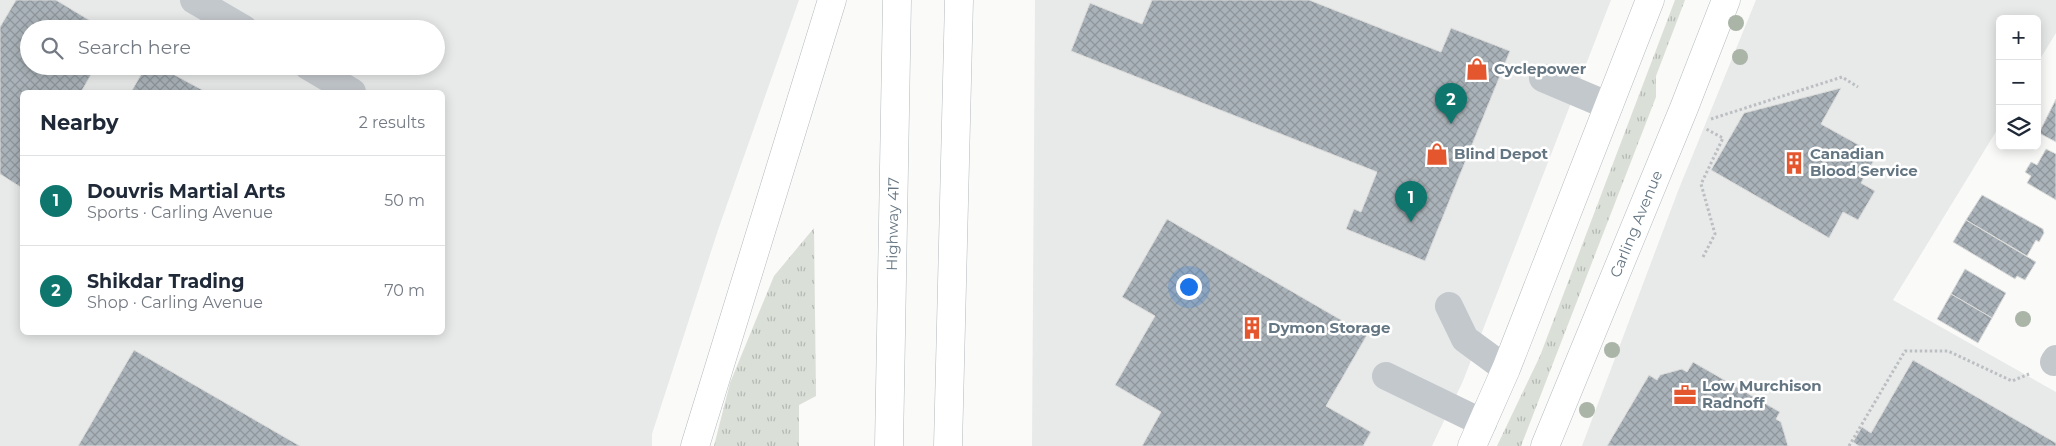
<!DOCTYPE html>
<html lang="en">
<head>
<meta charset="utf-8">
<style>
  :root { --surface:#fff; --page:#f6f6f7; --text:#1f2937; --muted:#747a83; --line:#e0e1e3; --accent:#0f766e }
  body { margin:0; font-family:Montserrat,sans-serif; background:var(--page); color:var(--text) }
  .controls { position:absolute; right:15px; top:15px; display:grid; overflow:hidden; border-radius:8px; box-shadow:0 2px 12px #0003 }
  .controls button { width:45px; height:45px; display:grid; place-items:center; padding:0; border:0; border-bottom:1px solid var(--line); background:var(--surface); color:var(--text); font:25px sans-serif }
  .you { position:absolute; left:1188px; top:286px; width:18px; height:18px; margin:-12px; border:4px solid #fff; border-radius:50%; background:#1a73e8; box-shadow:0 0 0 8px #1a73e833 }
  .badge { display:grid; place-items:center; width:32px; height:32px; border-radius:50%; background:var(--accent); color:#fff; font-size:16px; font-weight:700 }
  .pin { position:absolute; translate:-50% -41px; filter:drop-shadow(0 1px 2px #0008) }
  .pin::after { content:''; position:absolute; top:26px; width:18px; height:15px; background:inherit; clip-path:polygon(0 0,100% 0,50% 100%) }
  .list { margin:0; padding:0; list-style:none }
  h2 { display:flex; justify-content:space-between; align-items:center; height:65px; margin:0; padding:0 20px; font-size:21px }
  h2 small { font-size:16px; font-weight:400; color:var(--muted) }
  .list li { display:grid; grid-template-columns:32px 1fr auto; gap:15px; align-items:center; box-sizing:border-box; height:90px; padding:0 20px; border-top:1px solid var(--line) }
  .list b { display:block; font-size:19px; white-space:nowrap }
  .list p { margin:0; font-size:16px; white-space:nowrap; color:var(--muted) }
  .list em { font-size:16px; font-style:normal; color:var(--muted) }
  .icon { flex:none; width:28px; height:28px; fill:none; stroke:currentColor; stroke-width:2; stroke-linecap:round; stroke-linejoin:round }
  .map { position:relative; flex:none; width:2056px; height:446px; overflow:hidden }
  .search { position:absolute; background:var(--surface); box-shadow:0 2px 12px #0003; left:20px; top:20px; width:425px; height:55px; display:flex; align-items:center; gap:12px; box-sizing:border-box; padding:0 18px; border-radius:28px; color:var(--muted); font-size:19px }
  .panel { position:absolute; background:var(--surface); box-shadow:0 2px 12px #0003; left:20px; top:90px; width:425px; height:245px; border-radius:8px }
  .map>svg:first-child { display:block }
</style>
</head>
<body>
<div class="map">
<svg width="2056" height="446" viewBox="0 0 2056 446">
  <defs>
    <pattern id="grass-tufts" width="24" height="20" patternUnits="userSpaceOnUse" patternTransform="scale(1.25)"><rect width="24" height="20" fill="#dadfd7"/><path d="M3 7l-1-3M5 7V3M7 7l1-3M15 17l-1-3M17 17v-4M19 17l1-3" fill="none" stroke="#b4b9b4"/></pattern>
    <pattern id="building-cross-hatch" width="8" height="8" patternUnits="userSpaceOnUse" patternTransform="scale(1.25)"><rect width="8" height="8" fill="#aab3b9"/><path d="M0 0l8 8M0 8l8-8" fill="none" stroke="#8e969c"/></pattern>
  </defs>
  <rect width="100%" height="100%" fill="#fafaf8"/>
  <!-- built -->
  <g fill="#e8e9e9" fill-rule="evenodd">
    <path d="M0,0H799L718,230L652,434V446H0ZM29,29H436V66H29ZM22,92H442V332H22Z"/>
    <path d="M1035,0H1611L1463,381L1432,446H1032Z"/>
    <path d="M1756,0H2056V33L2037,64V19H2000V125L1893,300L2056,392V446H1582L1678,191Z"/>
  </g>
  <!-- grass -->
  <g fill="url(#grass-tufts)">
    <path d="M1675,0H1685L1656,76V97L1521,446H1497L1540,356Z"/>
    <path d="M814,228L816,396L799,405V446H714L730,383L774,276Z"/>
  </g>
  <!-- building -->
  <g fill="url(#building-cross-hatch)" stroke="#dcdcda">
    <path d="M16,0H56L104,29H29V66H96L81,92H22V188L0,174V27Z"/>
    <path d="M1152,0H1309L1441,52L1451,28L1510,51L1425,261L1346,229L1354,209L1361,212L1377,172L1071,51L1090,3L1142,24Z"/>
    <path d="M146,66H158L206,92H131Z"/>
    <path d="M1841,88L1821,124L1877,155L1861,183L1875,191L1858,220L1843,212L1829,238L1711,170L1744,113Z"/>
    <path d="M2056,99V142L2039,133Z"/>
    <path d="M2046,149L2056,154V200L2027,183L2031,176L2025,172L2031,162L2037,165Z"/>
    <path d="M1982,195L2043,229L2044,233L2039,242L2036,240L2027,256L1966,220Z"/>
    <path d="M1167,219L1367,335L1326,406L1371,432L1363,446H1142L1161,412L1115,385L1155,316L1122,297Z"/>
    <path d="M1966,220L2036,262L2025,280L2017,276L2015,279L1953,242Z"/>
    <path d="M1965,269L2006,293L1992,318L1951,294Z"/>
    <path d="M1951,294L1992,318L1978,343L1937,319Z"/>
    <path d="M134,350L300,446H78Z"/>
    <path d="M1913,360L2056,443V446H1859L1853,442L1862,427L1871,433Z"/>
    <path d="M1693,362L1780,412L1776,419L1781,422L1788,446H1607L1649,375L1657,380L1660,375L1682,369L1687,372Z"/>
  </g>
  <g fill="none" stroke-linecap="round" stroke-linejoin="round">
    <defs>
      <g id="major">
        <path d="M1472,446L1506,369L1650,0"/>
        <path id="s1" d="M1545,446L1684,108L1726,0"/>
      </g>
      <g id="highway">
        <path d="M695,446L832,0"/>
        <path id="s2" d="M889,446L897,0"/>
        <path d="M948,446L959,0"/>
      </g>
    </defs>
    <!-- major casing -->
    <use href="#major" stroke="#b5babe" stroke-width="29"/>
    <!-- highway casing -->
    <use href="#highway" stroke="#b4b9bd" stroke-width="29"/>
    <!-- path -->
    <g stroke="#bbbfc2" stroke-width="3" stroke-dasharray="2.5 2.5" stroke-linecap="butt">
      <path d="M1711,119L1842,77L1858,87"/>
      <path d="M1703,257L1715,234L1701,184L1723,138L1706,129"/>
      <path d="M1849,446L1905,351H1948L2012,381L2029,374"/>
    </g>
    <!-- minor -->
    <g stroke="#c3c8cc" stroke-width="28">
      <path d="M194,0L244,29"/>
      <path d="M308,66L352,92"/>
      <path d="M1543,78L1609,106"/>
      <path d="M1449,306L1465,339L1506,369"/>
      <path d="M2054,362L2056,359"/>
      <path d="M1386,376L1483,423"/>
    </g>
    <!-- major -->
    <use href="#major" stroke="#fff" stroke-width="28"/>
    <!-- highway -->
    <use href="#highway" stroke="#fff" stroke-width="28"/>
  </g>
  <!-- trees -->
  <g fill="#aab4a7">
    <circle cx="1736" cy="23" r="8"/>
    <circle cx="1740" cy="57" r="8"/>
    <circle cx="2023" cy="319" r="8"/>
    <circle cx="1612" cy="350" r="8"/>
    <circle cx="1587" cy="410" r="8"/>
  </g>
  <!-- icons -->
  <defs>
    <symbol id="shop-bare" viewBox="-9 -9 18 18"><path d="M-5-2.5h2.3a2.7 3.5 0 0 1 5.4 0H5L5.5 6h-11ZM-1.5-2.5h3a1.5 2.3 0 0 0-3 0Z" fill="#e4572e" stroke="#fff" stroke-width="2.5" paint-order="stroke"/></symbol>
    <symbol id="building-bare" viewBox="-9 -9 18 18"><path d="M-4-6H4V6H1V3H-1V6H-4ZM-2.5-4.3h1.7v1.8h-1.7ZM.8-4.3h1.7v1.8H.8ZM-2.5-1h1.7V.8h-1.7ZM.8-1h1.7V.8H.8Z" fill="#e4572e" stroke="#fff" stroke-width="2.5" paint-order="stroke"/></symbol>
    <symbol id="office-bare" viewBox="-9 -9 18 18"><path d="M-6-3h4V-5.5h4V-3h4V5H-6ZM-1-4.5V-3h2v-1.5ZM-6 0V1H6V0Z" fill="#e4572e" stroke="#fff" stroke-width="2.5" paint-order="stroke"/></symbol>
  </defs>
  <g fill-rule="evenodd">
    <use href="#shop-bare" x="1461" y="53" width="32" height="32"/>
    <use href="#shop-bare" x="1421" y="138" width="32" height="32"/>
    <use href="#building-bare" x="1778" y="147" width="32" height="32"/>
    <use href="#building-bare" x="1236" y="312" width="32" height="32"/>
    <use href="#office-bare" x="1669" y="379" width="32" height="32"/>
  </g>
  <g text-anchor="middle" stroke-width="5" stroke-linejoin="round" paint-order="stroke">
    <!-- poi labels -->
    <g font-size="15" font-weight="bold" fill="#657683" stroke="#fff" text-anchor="start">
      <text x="1494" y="74">Cyclepower</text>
      <text x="1454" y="159">Blind Depot</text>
      <text x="1810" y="159">Canadian<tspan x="1810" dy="17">Blood Service</tspan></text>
      <text x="1268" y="333">Dymon Storage</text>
      <text x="1702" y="391">Low Murchison<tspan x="1702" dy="17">Radnoff</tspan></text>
    </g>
    <!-- street labels -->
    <g font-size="15" fill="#657683" stroke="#fff">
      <text dy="5" stroke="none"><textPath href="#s2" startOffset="222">Highway 417</textPath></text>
      <text dy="5" stroke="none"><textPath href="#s1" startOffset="240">Carling Avenue</textPath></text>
    </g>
  </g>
</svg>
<div class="controls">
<button>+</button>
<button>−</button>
<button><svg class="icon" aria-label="layers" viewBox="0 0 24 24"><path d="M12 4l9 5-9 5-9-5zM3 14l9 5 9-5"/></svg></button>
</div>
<div class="you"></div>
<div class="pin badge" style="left:1411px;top:222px">1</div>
<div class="pin badge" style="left:1451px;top:124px">2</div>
<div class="search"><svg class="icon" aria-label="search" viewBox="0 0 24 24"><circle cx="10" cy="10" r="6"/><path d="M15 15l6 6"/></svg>Search here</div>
<section class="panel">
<h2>Nearby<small>2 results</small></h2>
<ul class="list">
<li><span class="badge">1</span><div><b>Douvris Martial Arts</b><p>Sports · Carling Avenue</p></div><em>50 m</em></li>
<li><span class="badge">2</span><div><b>Shikdar Trading</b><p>Shop · Carling Avenue</p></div><em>70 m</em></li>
</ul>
</section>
</div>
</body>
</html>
